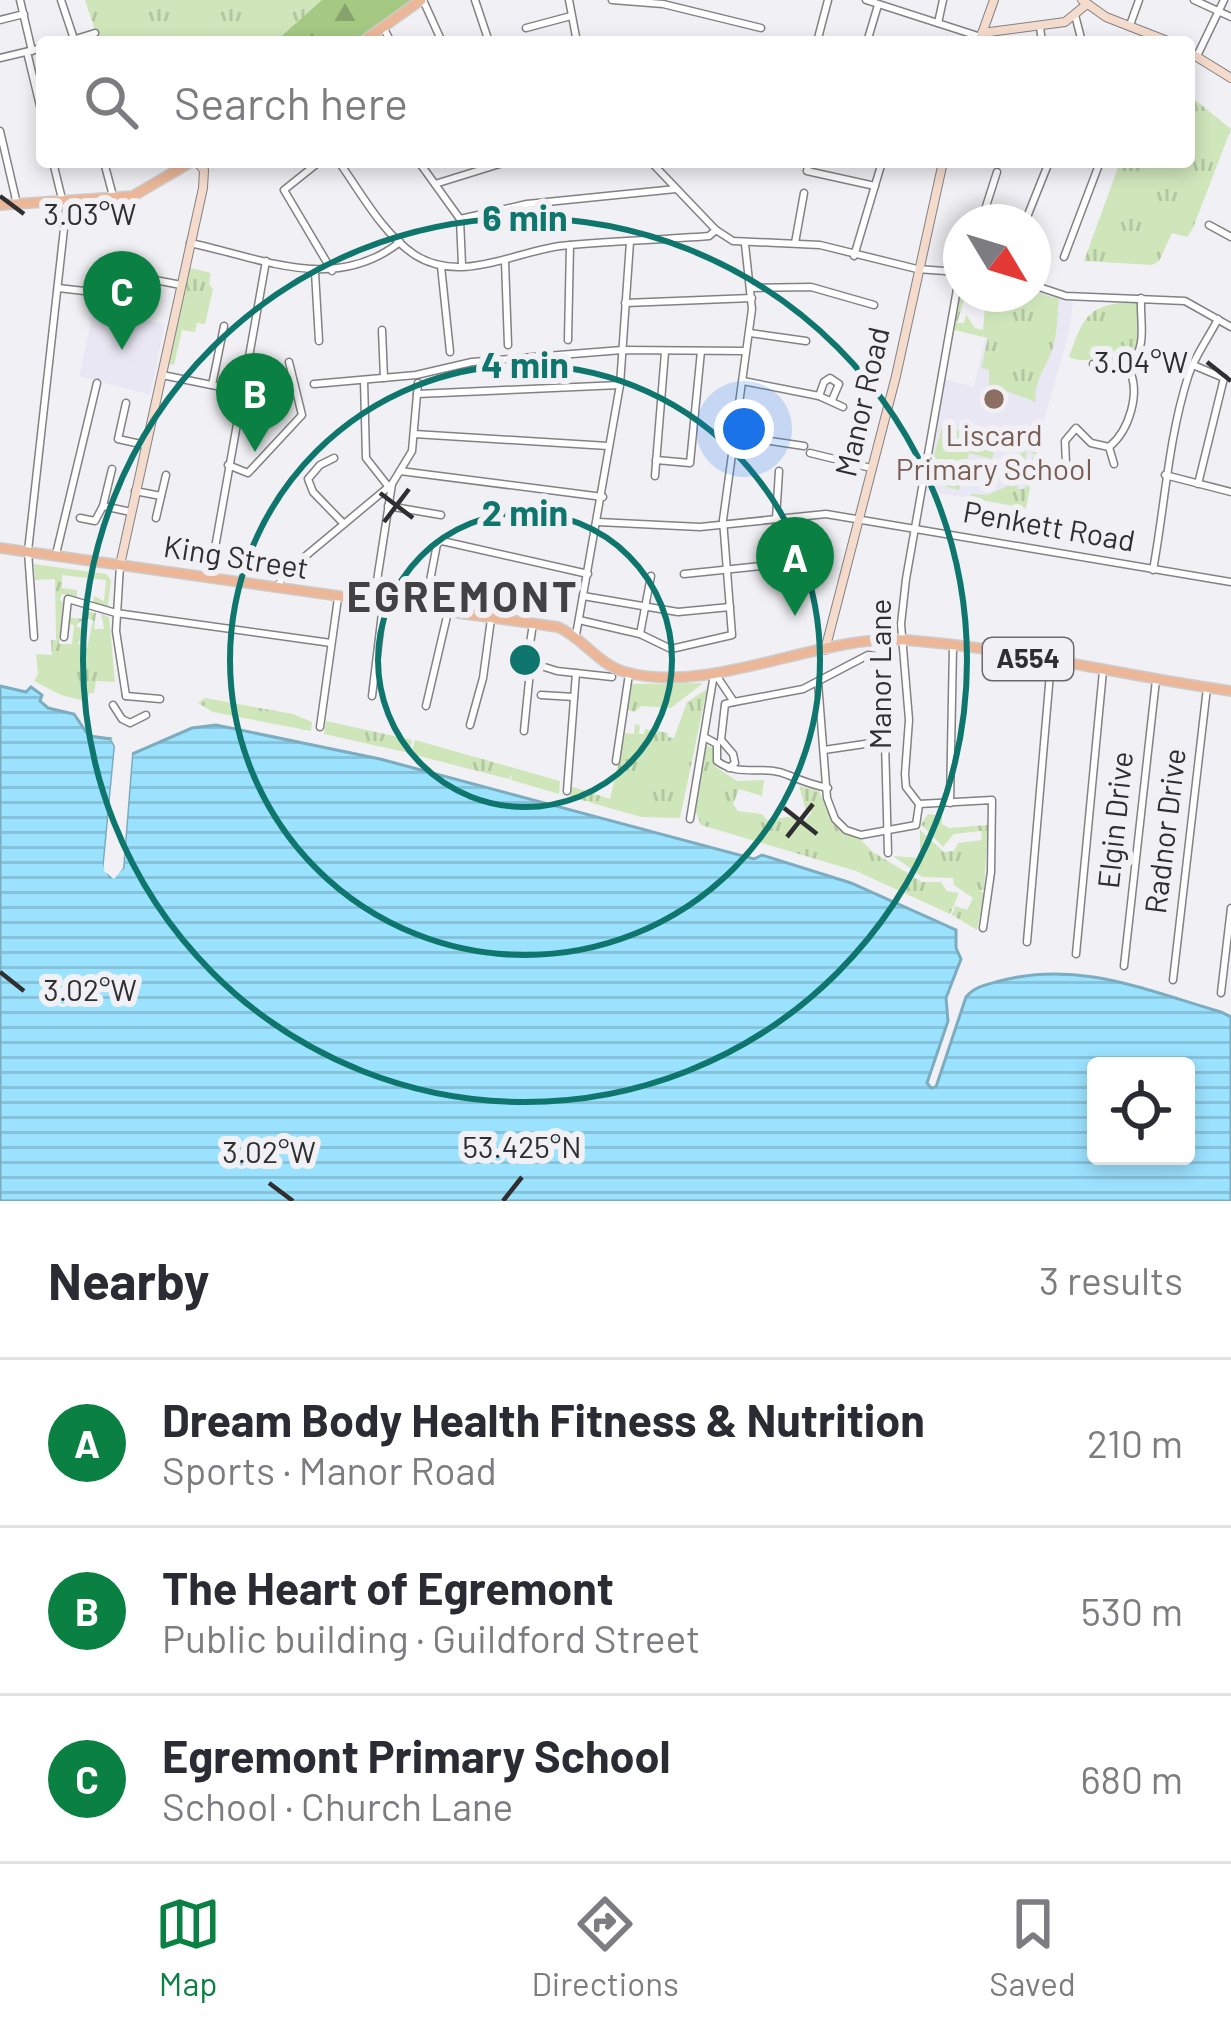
<!DOCTYPE html>
<html lang="en">
<head>
<meta charset="utf-8">
<style>
  :root { --surface:#fff; --page:#f7f7f7; --text:#2b2b33; --muted:#7c7c81; --line:#e1e1e2; --accent:#0b8043 }
  body { margin:0; font-family:Barlow,sans-serif; background:var(--page); color:var(--text) }
  .controls { position:absolute; right:36px; bottom:36px; display:grid; overflow:hidden; border-radius:12px; box-shadow:0 6px 18px #0003 }
  .controls button { width:108px; height:108px; display:grid; place-items:center; padding:0; border:0; border-bottom:3px solid var(--line); background:var(--surface); color:var(--text); font:60px sans-serif }
  .compass { position:absolute; left:943px; top:204px; width:108px; height:108px; border-radius:50%; background:var(--surface); box-shadow:0 6px 18px #0003; rotate:128deg }
  .you { position:absolute; left:744px; top:429px; width:42px; height:42px; margin:-30px; border:9px solid #fff; border-radius:50%; background:#1a73e8; box-shadow:0 0 0 18px #1a73e833 }
  .badge { display:grid; place-items:center; width:78px; height:78px; border-radius:50%; background:var(--accent); color:#fff; font-size:39px; font-weight:700 }
  .pin { position:absolute; translate:-50% -99px; filter:drop-shadow(0 3px 6px #0008) }
  .pin::after { content:''; position:absolute; top:63px; width:42px; height:36px; background:inherit; clip-path:polygon(0 0,100% 0,50% 100%) }
  .list { margin:0; padding:0; list-style:none }
  h2 { display:flex; justify-content:space-between; align-items:center; height:156px; margin:0; padding:0 48px; font-size:51px }
  h2 small { font-size:39px; font-weight:400; color:var(--muted) }
  .list li { display:grid; grid-template-columns:78px 1fr auto; gap:36px; align-items:center; box-sizing:border-box; height:168px; padding:0 48px; border-top:3px solid var(--line) }
  .list b { display:block; font-size:45px; white-space:nowrap }
  .list p { margin:0; font-size:39px; white-space:nowrap; color:var(--muted) }
  .list em { font-size:39px; font-style:normal; color:var(--muted) }
  .icon { flex:none; width:66px; height:66px; fill:none; stroke:currentColor; stroke-width:2; stroke-linecap:round; stroke-linejoin:round }
  .map { position:relative; flex:none; width:1231px; height:1201px; overflow:hidden }
  .search { position:absolute; background:var(--surface); box-shadow:0 6px 18px #0003; left:36px; right:36px; top:36px; height:132px; display:flex; align-items:center; gap:30px; box-sizing:border-box; padding:0 42px; border-radius:12px; color:var(--muted); font-size:45px }
  .sheet { height:660px; background:var(--surface) }
  nav { display:flex; justify-content:space-around; align-items:center; box-sizing:border-box; height:168px; border-top:3px solid var(--line); background:var(--surface); font-size:33px; color:var(--muted) }
  nav a { display:grid; justify-items:center; gap:6px }
  nav .on { color:var(--accent) }
  .map>svg:first-child { display:block }
</style>
</head>
<body>
<div class="map">
<svg width="1231" height="1201" viewBox="0 0 1231 1201">
  <defs>
    <pattern id="grass-tufts" width="24" height="20" patternUnits="userSpaceOnUse" patternTransform="scale(3)"><rect width="24" height="20" fill="#cfe6bb"/><path d="M3 7l-1-3M5 7V3M7 7l1-3M15 17l-1-3M17 17v-4M19 17l1-3" fill="none" stroke="#b2c6a1"/></pattern>
    <pattern id="forest-firs" width="22" height="20" patternUnits="userSpaceOnUse" patternTransform="scale(3)"><rect width="22" height="20" fill="#a5c883"/><path d="M5 1l3.5 6h-7zM16 11l3.5 6h-7z" fill="#87a36c"/></pattern>
    <pattern id="water-rules" width="6" height="5" patternUnits="userSpaceOnUse" patternTransform="scale(3)"><rect width="6" height="5" fill="#9be2fe"/><path d="M0 2.5h6" fill="none" stroke="#86c2da"/></pattern>
  </defs>
  <rect width="100%" height="100%" fill="#f1f1f5"/>
  <!-- built -->
  <g fill="#e9e7f3">
    <path d="M1033,290L1073,301L1069,333L1034,455L1026,509L923,490L943,379L974,387L995,294H1033Z"/>
    <path d="M117,303L137,307L135,317L165,324L150,395L79,376L93,313L114,315Z"/>
  </g>
  <!-- grass -->
  <g fill="url(#grass-tufts)">
    <path d="M85,0H414L355,42H99Z"/>
    <path d="M1189,95L1231,129L1193,228L1187,237L1172,233L1159,261L1152,265L1084,261L1120,162H1189Z"/>
    <path d="M190,268L211,273L209,284L213,289L205,324L197,323L195,332L182,330L174,365L169,364Z"/>
    <path d="M961,286V294H966L957,323H964L966,315L975,328L983,330L986,294H1033V291L1059,299C1057,315 1058,331 1053,347C1048,365 1032,383 1036,402L1006,391L989,390V370L981,368L988,338L954,330Z"/>
    <path d="M1137,302L1142,335L1128,361C1116,364 1114,360 1103,359C1088,357 1086,364 1069,357C1084,315 1089,303 1137,302Z"/>
    <path d="M1038,448L1026,508L970,498L971,494L987,495L1010,485L1021,453L1027,451L1017,489H1025V471L1034,455L1029,450Z"/>
    <path d="M34,564L106,574L111,580L108,606L93,604L94,596L104,601L106,580L62,575V588L77,590V598L62,594L60,599L63,603L59,644H72L74,625L68,624L67,617L83,619L76,626L84,630L78,644L87,648L93,620L82,617L83,611L96,613L94,629H104L101,614L109,617L115,682L96,681L94,693H90L85,701L61,695L34,681L38,674L36,654L52,655L51,640H56L55,579L35,580Z"/>
    <path d="M703,683L671,708L641,706L635,712L628,710L631,684Z"/>
    <path d="M707,689L680,818L641,817L571,797L570,786L610,799L625,733L634,734L635,724L640,725L639,734H644L645,729L668,733V737L674,738L687,702Z"/>
    <path d="M205,698L293,714L312,722L311,731L213,712L198,703Z"/>
    <path d="M326,721L412,740L409,753L324,734Z"/>
    <path d="M415,740L560,781L559,794L511,780L512,774L509,779L411,754Z"/>
    <path d="M705,745L713,748L716,767L737,781L764,780L762,796L739,789L733,804L738,811L762,814L767,820L788,817L806,820L812,811H806L799,786L819,791L833,824L844,833L861,840L873,852L922,882H941L947,891L959,893L950,914L856,871L701,825L694,807Z"/>
    <path d="M928,814L942,816V824L949,828L988,825L984,890H978L984,893L977,930L952,915L955,906L967,910L973,898L954,885L953,878L922,877L893,856L920,858V830L944,852L954,851L958,843L982,840L981,831L954,834L943,847L921,824Z"/>
  </g>
  <!-- forest -->
  <path fill="url(#forest-firs)" d="M322,0H414L355,42H275Z"/>
  <!-- pitch -->
  <path fill="#cfe6bb" d="M942,426L997,441L992,459L969,453L959,490L927,482Z"/>
  <!-- water -->
  <path fill="url(#water-rules)" stroke="#7bacc0" stroke-width="3" fill-rule="evenodd" d="M0,686L26,692L31,687L42,695L40,701L48,708L74,714L89,736L111,739L115,746L104,863L110,877L123,868L132,754L192,728L216,725L380,759L754,859L762,855L851,883L956,930V948L961,959L946,998L948,1021L927,1083L931,1088L936,1087L966,997C975,986 986,985 1000,981C1078,960 1145,990 1221,1012L1231,1017V1201H0ZM1096,1066H1186V1156H1096Z"/>
  <!-- pier -->
  <path fill="#f1f1f5" d="M117,737L121,746L110,863L114,872L123,759L131,748L132,754L123,868L114,879L104,871V863L115,746L111,739Z"/>
  <g fill="none" stroke-linecap="round" stroke-linejoin="round">
    <defs>
      <g id="street">
        <path d="M20,0L32,51"/>
        <path d="M61,0L75,42"/>
        <path d="M423,0L442,42"/>
        <path d="M475,0L489,42"/>
        <path d="M569,0L577,42"/>
        <path d="M612,0L663,4L761,28"/>
        <path d="M866,0L981,37"/>
        <path d="M1194,0L1231,17"/>
        <path d="M1075,15L1082,42"/>
        <path d="M0,20L24,14"/>
        <path d="M938,23L943,0"/>
        <path d="M1130,25L1139,0"/>
        <path d="M383,27L391,42"/>
        <path d="M1040,27L1042,42"/>
        <path d="M526,28L571,16"/>
        <path d="M66,42L95,33"/>
        <path d="M817,42L828,0"/>
        <path d="M867,42L878,5"/>
        <path d="M27,52L42,114"/>
        <path d="M1197,56L1224,0"/>
        <path d="M0,58L42,48"/>
        <path d="M0,131L17,204"/>
        <path d="M53,162L62,199"/>
        <path d="M104,162L113,196"/>
        <path d="M319,162L284,190L332,271"/>
        <path d="M339,162C361,193 383,234 415,255C460,284 515,252 560,246C609,241 659,240 709,236L716,230"/>
        <path d="M419,162L460,219L462,265"/>
        <path d="M651,162L716,230L733,241L820,245L917,269L959,272"/>
        <path d="M809,162L807,171L875,186"/>
        <path d="M435,184L506,162"/>
        <path d="M460,219L527,204L676,189"/>
        <path d="M981,222L997,172"/>
        <path d="M1025,222L1049,162"/>
        <path d="M1209,225L1231,237"/>
        <path d="M190,243C262,258 334,294 400,242"/>
        <path d="M795,243L804,193"/>
        <path d="M854,256L882,162"/>
        <path d="M1064,257L1100,162"/>
        <path d="M505,261L508,345"/>
        <path d="M441,266L450,352"/>
        <path d="M315,272L319,341"/>
        <path d="M960,272L906,579L901,624L909,720L905,774L906,787L919,804L992,800L991,872L983,928"/>
        <path d="M150,279L181,285"/>
        <path d="M1033,285L1066,296L1185,301L1231,327"/>
        <path d="M58,288L93,292"/>
        <path d="M751,288L811,287L874,305"/>
        <path d="M625,303L752,298"/>
        <path d="M382,330L384,378"/>
        <path d="M750,333L806,341"/>
        <path d="M568,340L570,245"/>
        <path d="M1093,364L1129,368C1148,344 1140,327 1141,298"/>
        <path d="M1193,365L1224,378L1198,484"/>
        <path d="M162,375L241,391"/>
        <path d="M364,380L366,458L388,486"/>
        <path d="M743,381L819,396L843,407"/>
        <path d="M314,384L416,375L472,362L622,350L745,351"/>
        <path d="M212,385L224,326"/>
        <path d="M417,394L620,385"/>
        <path d="M819,396L824,382L830,378L839,384L832,400"/>
        <path d="M126,403L118,439L145,445"/>
        <path d="M414,434L608,446"/>
        <path d="M736,436L804,446"/>
        <path d="M810,453L871,468"/>
        <path d="M334,458L320,465L308,479L313,492L343,523"/>
        <path d="M656,460L690,463L701,351"/>
        <path d="M1066,464L1065,441L1076,428L1091,443L1109,447"/>
        <path d="M1114,464L1109,447C1129,431 1141,393 1129,369"/>
        <path d="M228,465L248,473L302,415L289,362"/>
        <path d="M400,471L603,497"/>
        <path d="M1165,475L1231,492"/>
        <path d="M655,476L665,352"/>
        <path d="M135,491L161,496"/>
        <path d="M103,506L112,469"/>
        <path d="M388,506L441,515"/>
        <path d="M80,518L95,521L103,506L131,512"/>
        <path d="M156,518L166,475"/>
        <path d="M776,519L779,471"/>
        <path d="M598,522L700,527L826,514L1231,582"/>
        <path d="M56,554L97,383"/>
        <path d="M120,565L116,631L126,696"/>
        <path d="M1153,570C1165,505 1168,440 1188,377C1194,357 1209,337 1218,319"/>
        <path d="M684,574L761,566"/>
        <path d="M210,576L266,261"/>
        <path d="M278,586L284,574L392,484L412,451L418,383"/>
        <path d="M583,596L678,612L730,607"/>
        <path d="M374,600L392,484"/>
        <path d="M425,607L437,544L442,541L588,574"/>
        <path d="M579,620L640,634L671,649L732,635L723,520L752,309L745,244"/>
        <path d="M533,624L529,650L535,664L557,671L612,677"/>
        <path d="M640,634L651,576"/>
        <path d="M576,635L620,385L630,242"/>
        <path d="M34,637L28,551L67,202"/>
        <path d="M64,637L68,599L116,613L331,643"/>
        <path d="M716,675L734,702L725,704L721,740L733,754L735,763L729,768"/>
        <path d="M818,682L827,798L835,819L846,830L861,835L916,825L919,805"/>
        <path d="M541,695L574,697"/>
        <path d="M126,696L160,699"/>
        <path d="M372,696L383,605"/>
        <path d="M734,702L803,689L868,655L874,656L885,741L888,853"/>
        <path d="M113,705L122,719L130,723L146,715"/>
        <path d="M426,706L448,612"/>
        <path d="M470,725L483,678L491,619"/>
        <path d="M320,727L338,598"/>
        <path d="M524,731L530,671L535,664"/>
        <path d="M704,737L717,744V761C739,778 765,764 788,775C802,781 812,785 828,788"/>
        <path d="M824,750L885,741"/>
        <path d="M616,761L629,674"/>
        <path d="M567,791L576,673"/>
        <path d="M950,803L953,646"/>
        <path d="M690,819L714,674"/>
        <path d="M1027,942L1051,662"/>
        <path d="M1076,954L1103,671"/>
        <path d="M1124,966L1156,680"/>
        <path d="M1173,980L1207,688"/>
        <path d="M1221,993L1231,908"/>
      </g>
      <g id="secondary">
        <path d="M1082,0L1106,17L1170,42"/>
        <path d="M982,33L1065,22L1087,4"/>
        <path d="M979,42L994,0"/>
        <path d="M1189,52L1231,78"/>
        <path d="M120,565L203,188L204,170L197,162"/>
        <path d="M825,650L896,376L943,162"/>
      </g>
      <g id="primary">
        <path d="M362,42L421,0"/>
        <path d="M0,205L133,196L191,162"/>
        <path d="M0,548L558,627C583,638 599,665 625,672C712,696 818,634 905,640C1014,648 1123,676 1231,691"/>
      </g>
    </defs>
    <!-- street casing -->
    <use href="#street" stroke="#828285" stroke-width="9"/>
    <!-- secondary casing -->
    <use href="#secondary" stroke="#828285" stroke-width="10"/>
    <!-- primary casing -->
    <use href="#primary" stroke="#cdcdcd" stroke-width="12"/>
    <!-- street -->
    <use href="#street" stroke="#fff" stroke-width="6"/>
    <!-- secondary -->
    <use href="#secondary" stroke="#f5dbcc" stroke-width="8"/>
    <!-- primary -->
    <use href="#primary" stroke="#ebb798" stroke-width="9"/>
  </g>
  <!-- ticks -->
  <path fill="none" stroke="#2f2e30" stroke-width="4.5" d="M0,196L24,214M1207,362L1231,381M380,493L413,518M384,522L409,489M784,808L817,834M787,837L813,804M0,972L24,991M269,1183L293,1201M503,1201L522,1177"/>
  <!-- distance rings -->
  <g fill="none" stroke="#0f766e" stroke-width="6">
    <circle cx="525" cy="660" r="147"/>
    <circle cx="525" cy="660" r="295"/>
    <circle cx="525" cy="660" r="442"/>
  </g>
  <!-- markers -->
  <circle fill="#8d6e63" stroke="#f1f1f5" stroke-width="4.5" cx="994" cy="399" r="12"/>
  <g text-anchor="middle" stroke-width="12" stroke-linejoin="round" paint-order="stroke">
    <!-- shield labels -->
    <rect fill="#f1f1f5" stroke="#69686b" stroke-width="3" x="983" y="638" width="90" height="42" rx="9"/>
    <g font-size="27" font-weight="bold" fill="#2f2e30">
      <text x="1028" y="668">A554</text>
    </g>
    <!-- street labels -->
    <g font-size="30" fill="#2f2e30" stroke="#f1f1f5">
      <text transform="translate(863 402) rotate(-77)" y="10">Manor Road</text>
      <text transform="translate(1049 527) rotate(10)" y="10">Penkett Road</text>
      <text transform="translate(236 558) rotate(9)" y="10">King Street</text>
      <text transform="translate(881 674) rotate(-90)" y="10">Manor Lane</text>
      <text transform="translate(1116 820) rotate(-84)" y="10">Elgin Drive</text>
      <text transform="translate(1166 831) rotate(-83)" y="10">Radnor Drive</text>
    </g>
    <!-- education labels -->
    <g font-size="30" fill="#785e54" stroke="#f1f1f5">
      <text x="994" y="446">Liscard<tspan x="994" dy="34">Primary School</tspan></text>
    </g>
    <!-- district labels -->
    <g font-size="42" font-weight="bold" letter-spacing="3" fill="#424144" stroke="#f1f1f5">
      <text x="463" y="612">EGREMONT</text>
    </g>
  </g>
  <g font-size="30" text-anchor="middle" fill="#2f2e30" stroke="#f1f1f5" stroke-width="12" stroke-linejoin="round" paint-order="stroke">
    <text x="90" y="225">3.03°W</text>
    <text x="1141" y="373">3.04°W</text>
    <text x="90" y="1001">3.02°W</text>
    <text x="522" y="1158">53.425°N</text>
    <text x="269" y="1163">3.02°W</text>
  </g>
  <circle cx="525" cy="660" r="18" fill="#0f766e" stroke="#f1f1f5" stroke-width="6"/>
  <g font-size="36" text-anchor="middle" font-weight="bold" fill="#0f766e" stroke="#f1f1f5" stroke-width="12" stroke-linejoin="round" paint-order="stroke">
    <text x="525" y="231">6 min</text>
    <text x="525" y="378">4 min</text>
    <text x="525" y="526">2 min</text>
  </g>
</svg>
<div class="controls">
<button><svg class="icon" aria-label="locate" viewBox="0 0 24 24"><circle cx="12" cy="12" r="6"/><path d="M12 2v4M12 18v4M2 12h4M18 12h4"/></svg></button>
</div>
<svg class="compass" viewBox="-18 -18 36 36"><path d="M0-13l5 13h-10z" fill="#e53935"/><path d="M0 13l5-13h-10z" fill="#7c7c81"/></svg>
<div class="you"></div>
<div class="pin badge" style="left:795px;top:616px">A</div>
<div class="pin badge" style="left:255px;top:452px">B</div>
<div class="pin badge" style="left:122px;top:350px">C</div>
<div class="search"><svg class="icon" aria-label="search" viewBox="0 0 24 24"><circle cx="10" cy="10" r="6"/><path d="M15 15l6 6"/></svg>Search here</div>
</div>
<section class="sheet">
<h2>Nearby<small>3 results</small></h2>
<ul class="list">
<li><span class="badge">A</span><div><b>Dream Body Health Fitness &amp; Nutrition</b><p>Sports · Manor Road</p></div><em>210 m</em></li>
<li><span class="badge">B</span><div><b>The Heart of Egremont</b><p>Public building · Guildford Street</p></div><em>530 m</em></li>
<li><span class="badge">C</span><div><b>Egremont Primary School</b><p>School · Church Lane</p></div><em>680 m</em></li>
</ul>
</section>
<nav>
<a class="on"><svg class="icon" aria-label="map" viewBox="0 0 24 24"><path d="M3 6l6-2 6 2 6-2v14l-6 2-6-2-6 2zM9 4v14M15 6v14"/></svg>Map</a>
<a><svg class="icon" aria-label="directions" viewBox="0 0 24 24"><path d="M12 3l9 9-9 9-9-9zM9 14v-3h6M13 9l2 2-2 2"/></svg>Directions</a>
<a><svg class="icon" aria-label="saved" viewBox="0 0 24 24"><path d="M7 4h10v16l-5-4-5 4z"/></svg>Saved</a>
</nav>
</body>
</html>
